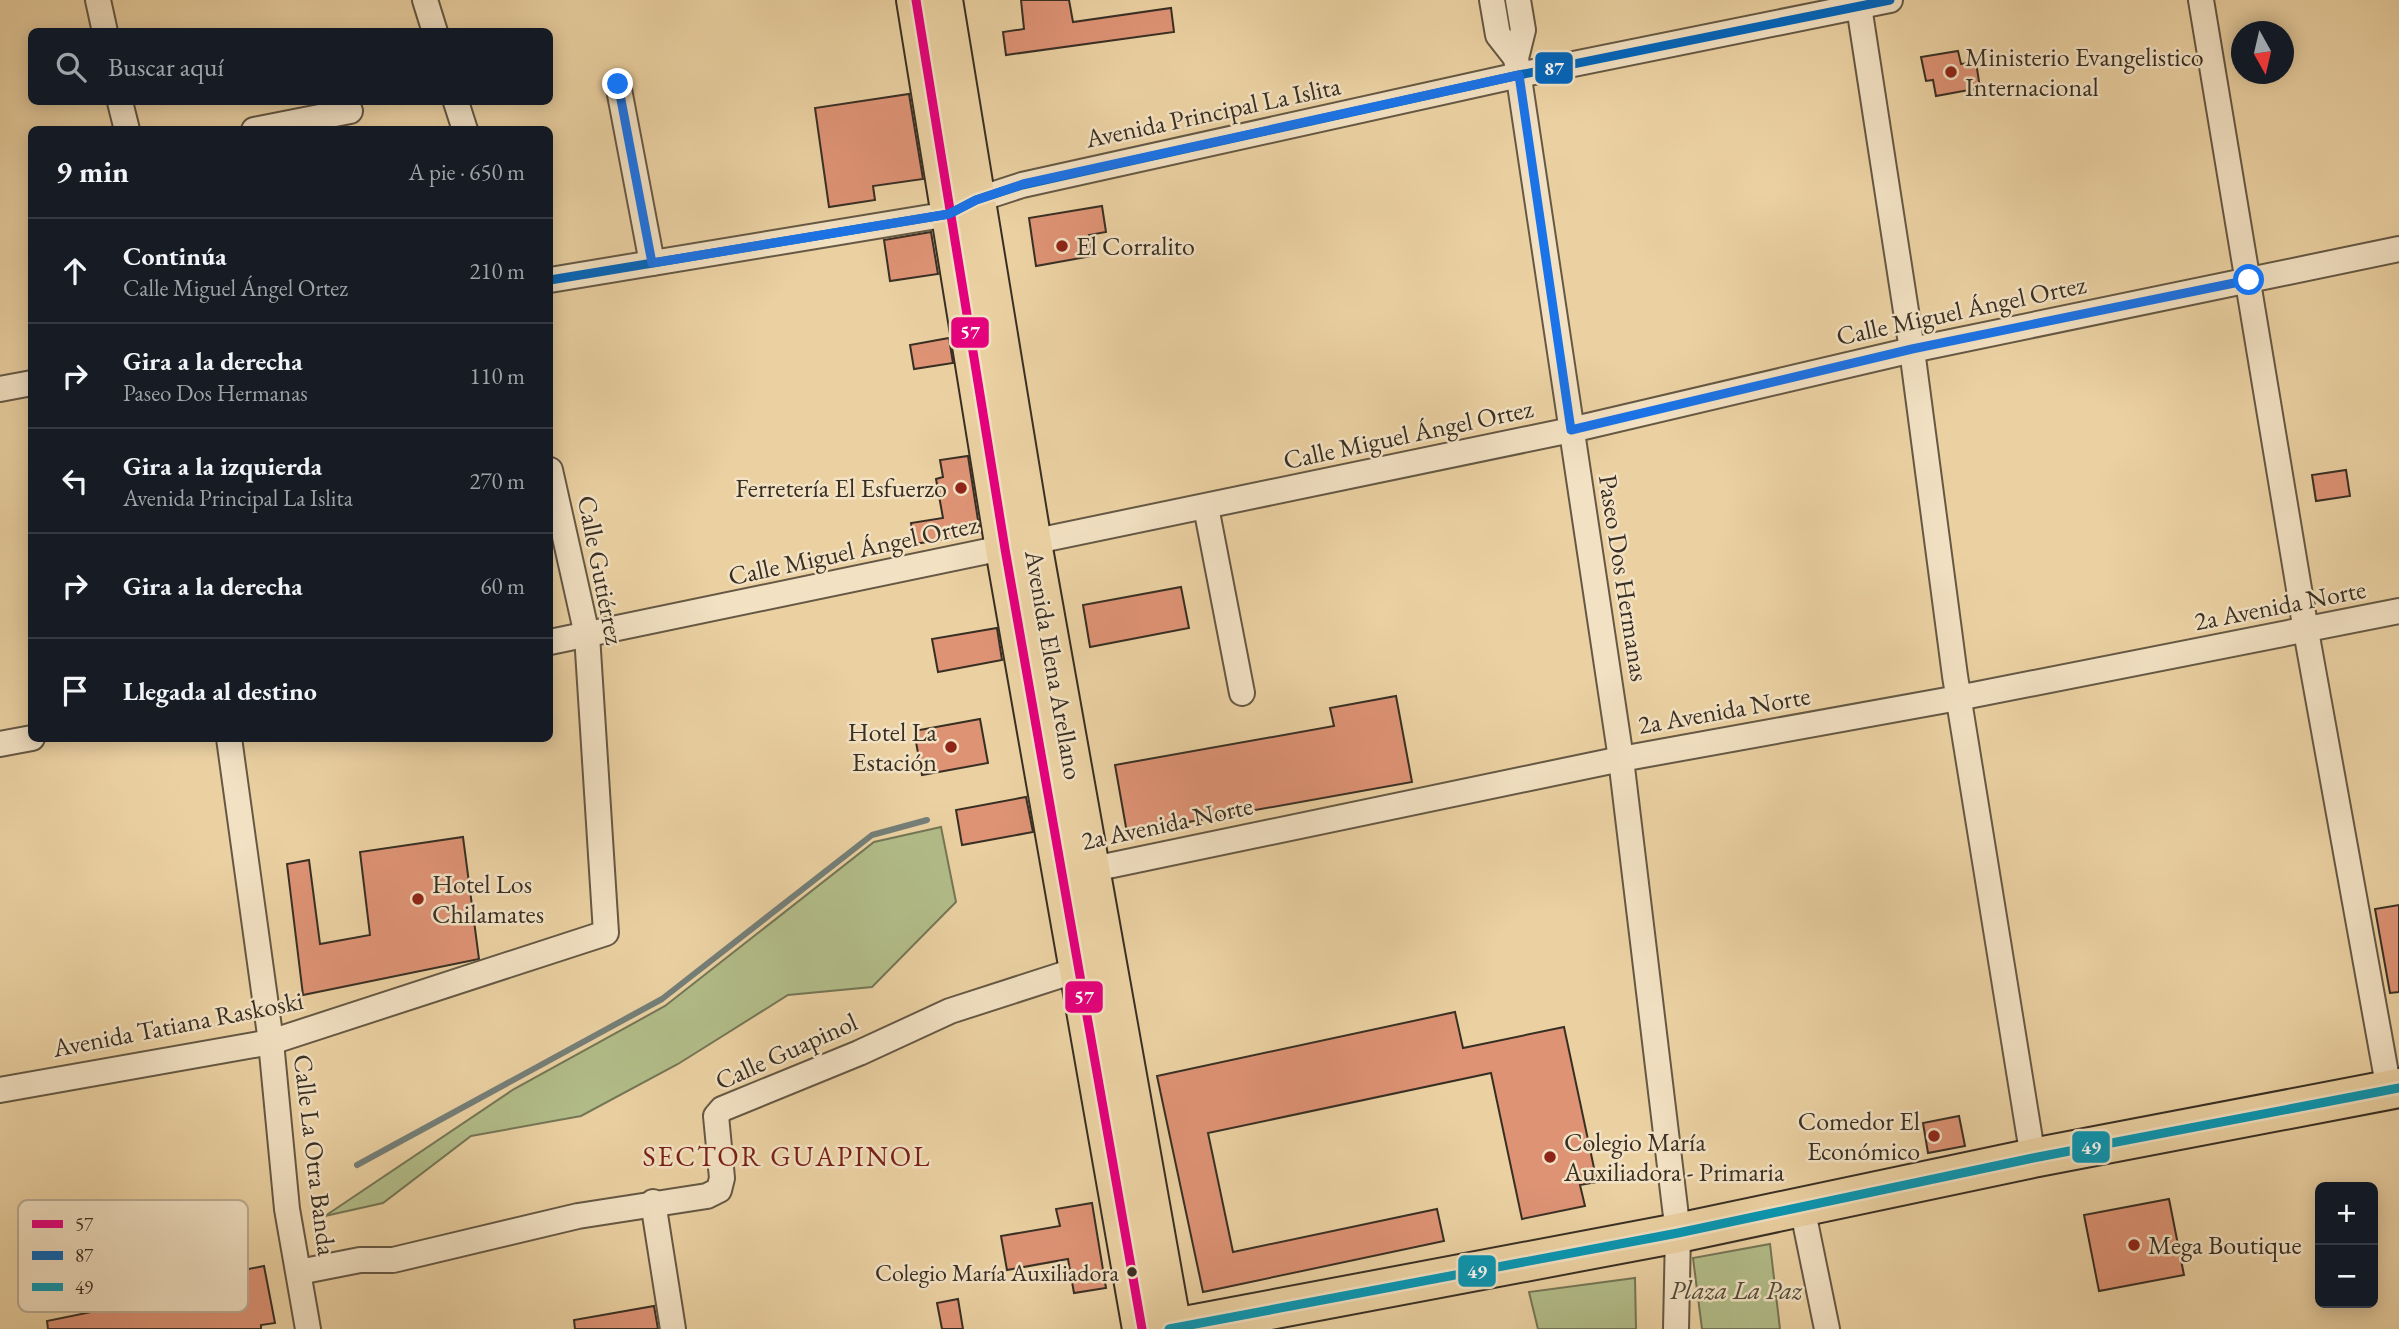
<!DOCTYPE html>
<html lang="es">
<head>
<meta charset="utf-8">
<style>
  :root { --surface:#171b24; --page:#20242c; --text:#f1f3f6; --muted:#9ea1a6; --line:#363941 }
  body { margin:0; font-family:"EB Garamond",serif; background:var(--page); color:var(--text) }
  .controls { position:absolute; right:21px; bottom:21px; display:grid; overflow:hidden; border-radius:10px; box-shadow:0 4px 18px #0003 }
  .controls button { width:63px; height:63px; display:grid; place-items:center; padding:0; border:0; border-bottom:2px solid var(--line); background:var(--surface); color:var(--text); font:35px sans-serif }
  .compass { position:absolute; left:2231px; top:21px; width:63px; height:63px; border-radius:50%; background:var(--surface); box-shadow:0 4px 18px #0003; rotate:172deg }
  .stop { position:absolute; width:21px; height:21px; margin:-16px; border:5px solid #1a73e8; border-radius:50%; background:#fff }
  .stop.end { background:#1a73e8; border-color:#fff; box-shadow:0 2px 7px #0008 }
  .list { margin:0; padding:0; list-style:none }
  h2 { display:flex; justify-content:space-between; align-items:center; height:91px; margin:0; padding:0 28px; font-size:30px }
  h2 small { font-size:23px; font-weight:400; color:var(--muted) }
  .list li { display:grid; grid-template-columns:46px 1fr auto; gap:21px; align-items:center; box-sizing:border-box; height:105px; padding:0 28px; border-top:2px solid var(--line) }
  .list b { display:block; font-size:26px; white-space:nowrap }
  .list p { margin:0; font-size:23px; white-space:nowrap; color:var(--muted) }
  .list em { font-size:23px; font-style:normal; color:var(--muted) }
  .icon { flex:none; width:38px; height:38px; fill:none; stroke:currentColor; stroke-width:2; stroke-linecap:round; stroke-linejoin:round }
  .map { position:relative; flex:none; width:2399px; height:1329px; overflow:hidden }
  .search { position:absolute; background:var(--surface); box-shadow:0 4px 18px #0003; left:28px; top:28px; width:525px; height:77px; display:flex; align-items:center; gap:18px; box-sizing:border-box; padding:0 24px; border-radius:10px; color:var(--muted); font-size:26px }
  .panel { position:absolute; background:var(--surface); box-shadow:0 4px 18px #0003; left:28px; top:126px; width:525px; height:616px; border-radius:10px }
  .map>svg:first-child { display:block }
</style>
</head>
<body>
<div class="map">
<svg width="2399" height="1329" viewBox="0 0 2399 1329">
  <rect width="100%" height="100%" fill="#ebd1a2"/>
  <filter id="stains"><feTurbulence type="fractalNoise" baseFrequency=".00286" numOctaves="4"/><feColorMatrix values="0 0 0 0 .2 0 0 0 0 .09 0 0 0 0 .02 0 0 0 .5 -.17"/></filter>
  <radialGradient id="worn" r=".72"><stop offset=".6" stop-color="#630" stop-opacity="0"/><stop offset="1" stop-color="#630" stop-opacity=".3"/></radialGradient>
  <!-- green -->
  <g fill="#b2bd89" stroke="#757656" stroke-width="2">
    <path d="M941,827L956,902L872,987L788,995L678,1064L581,1116L471,1136L383,1203L325,1216L514,1089L665,1006L874,842Z"/>
    <path d="M1770,1244L1780,1329H1702L1693,1258Z"/>
    <path d="M1635,1278L1636,1329H1538L1529,1292Z"/>
  </g>
  <g fill="none" stroke-linecap="round" stroke-linejoin="round">
    <!-- stream -->
    <path stroke="#747f78" stroke-width="6" d="M357,1165L662,999L872,835L927,820"/>
  </g>
  <!-- building -->
  <g fill="#de9375" stroke="#382f24" stroke-width="2">
    <path d="M1021,0H1069L1073,22L1171,8L1174,32L1006,55L1003,32L1024,29Z"/>
    <path d="M1958,51L1961,64L1976,62L1980,88L1936,96L1933,80L1926,81L1921,57Z"/>
    <path d="M909,94L923,179L873,186L875,200L829,207L815,108Z"/>
    <path d="M1102,206L1106,232L1089,235L1092,256L1036,266L1029,218Z"/>
    <path d="M931,232L938,274L890,281L884,240Z"/>
    <path d="M949,338L953,363L914,369L910,345Z"/>
    <path d="M968,456L980,533L915,544L911,523L943,518L936,479L943,477L940,460Z"/>
    <path d="M2346,470L2350,496L2316,501L2312,475Z"/>
    <path d="M1181,587L1189,628L1090,647L1083,605Z"/>
    <path d="M997,628L1002,660L938,672L932,639Z"/>
    <path d="M1396,696L1412,782L1127,833L1115,765L1334,726L1330,708Z"/>
    <path d="M980,719L988,763L922,775L914,731Z"/>
    <path d="M1026,797L1033,832L962,845L956,810Z"/>
    <path d="M463,837L479,959L303,995L287,864L309,860L320,944L370,935L360,852Z"/>
    <path d="M2399,905V992L2390,993L2375,909Z"/>
    <path d="M1455,1012L1463,1048L1564,1027L1597,1182L1580,1185L1585,1206L1522,1219L1491,1073L1208,1133L1233,1252L1437,1209L1444,1241L1203,1292L1157,1076Z"/>
    <path d="M1959,1116L1965,1146L1928,1153L1923,1123Z"/>
    <path d="M2169,1199L2184,1275L2099,1291L2084,1215Z"/>
    <path d="M1092,1203L1106,1288L1074,1293L1068,1259L1007,1270L1001,1236L1060,1226L1056,1209Z"/>
    <path d="M264,1266L275,1323L261,1325V1329H48L47,1321L165,1297L163,1286Z"/>
    <path d="M958,1299L963,1329H942L937,1303Z"/>
    <path d="M654,1306L658,1329H575L574,1320Z"/>
  </g>
  <g fill="none" stroke-linecap="round" stroke-linejoin="round">
    <defs>
      <g id="street">
        <path d="M98,0L105,32"/>
        <path d="M425,0L435,32"/>
        <path d="M1492,0L1498,35L1516,58"/>
        <path d="M1518,0L1523,30L1516,58L1621,759L1678,1233L1676,1329"/>
        <path d="M1858,0L1912,350L1955,676L2033,1158"/>
        <path d="M2201,0L2306,631L2389,1090"/>
        <path d="M618,84L652,263"/>
        <path d="M120,102L127,130"/>
        <path d="M456,102L465,130"/>
        <path d="M254,130L350,111"/>
        <path d="M550,280L949,214L976,200L1022,185L1519,75L1890,0"/>
        <path d="M0,389L32,383"/>
        <path d="M1206,507L1242,693"/>
        <path d="M550,642L1571,430L1912,350L2399,249"/>
        <path d="M229,738L271,1042L287,1209L308,1329"/>
        <path d="M0,744L32,738"/>
        <path d="M1079,872L1621,759L1958,698L2399,611"/>
        <path d="M0,1090L271,1042L606,933L587,635L550,470"/>
        <path d="M653,1202L673,1329"/>
        <path d="M1802,1207L1827,1329"/>
        <path d="M299,1272L360,1260H393L578,1216L707,1196L719,1190L722,1178L716,1116L722,1109L859,1053L950,1011L1077,970"/>
      </g>
      <g id="highway">
        <path d="M916,0L1005,549L1142,1329"/>
        <path d="M943,0L1032,543L1172,1328"/>
        <path d="M1169,1329L1678,1233L2033,1158L2399,1088"/>
      </g>
    </defs>
    <!-- street casing -->
    <use href="#street" stroke="#655844" stroke-width="28"/>
    <!-- highway casing -->
    <use href="#highway" stroke="#382f24" stroke-width="42"/>
    <!-- street -->
    <use href="#street" stroke="#f2e1c3" stroke-width="24"/>
    <!-- highway -->
    <use href="#highway" stroke="#ebd1a2" stroke-width="38"/>
    <defs>
      <path id="bus-1" d="M916,0L1005,549L1142,1329"/>
      <path id="bus-2" d="M550,280L949,214L976,200L1022,185L1519,75L1890,0"/>
      <path id="bus-3" d="M1169,1329L1678,1233L2033,1158L2399,1088"/>
    </defs>
    <!-- bus-1 casing -->
    <use href="#bus-1" stroke="#f2e1c3" stroke-width="14"/>
    <!-- bus-2 casing -->
    <use href="#bus-2" stroke="#f2e1c3" stroke-width="14"/>
    <!-- bus-3 casing -->
    <use href="#bus-3" stroke="#f2e1c3" stroke-width="14"/>
    <!-- bus-1 -->
    <use href="#bus-1" stroke="#e5007d" stroke-width="9"/>
    <!-- bus-2 -->
    <use href="#bus-2" stroke="#0065bd" stroke-width="9"/>
    <!-- bus-3 -->
    <use href="#bus-3" stroke="#0897b4" stroke-width="9"/>
  </g>
  <g fill="none" stroke-linecap="round" stroke-linejoin="round">
    <!-- route -->
    <path stroke="#1a73e8" stroke-width="9" d="M618,84L652,263L949,214L976,200L1023,184L1519,75L1571,430L1912,349L2249,280"/>
  </g>
  <!-- markers -->
  <g fill="#8f2418" stroke="#f2e1c3" stroke-width="2.5">
    <circle cx="1951" cy="72" r="7"/>
    <circle cx="1062" cy="246" r="7"/>
    <circle cx="961" cy="488" r="7"/>
    <circle cx="951" cy="747" r="7"/>
    <circle cx="418" cy="899" r="7"/>
    <circle cx="1934" cy="1136" r="7"/>
    <circle cx="1550" cy="1157" r="7"/>
    <circle cx="2134" cy="1245" r="7"/>
  </g>
  <circle fill="#382f24" stroke="#f2e1c3" stroke-width="2.5" cx="1132" cy="1272" r="6"/>
  <g text-anchor="middle" stroke-width="5" stroke-linejoin="round" paint-order="stroke">
    <!-- bus labels -->
    <g font-size="24" fill="#382f24" stroke="#f2e1c3" text-anchor="end">
      <text x="1119" y="1281">Colegio María Auxiliadora</text>
    </g>
    <!-- poi labels -->
    <g font-size="26" fill="#382f24" stroke="#f2e1c3" text-anchor="start">
      <text x="1965" y="66">Ministerio Evangelistico<tspan x="1965" dy="30">Internacional</tspan></text>
      <text x="1076" y="255">El Corralito</text>
      <text x="947" y="497" text-anchor="end">Ferretería El Esfuerzo</text>
      <text x="937" y="741" text-anchor="end">Hotel La<tspan x="937" dy="30">Estación</tspan></text>
      <text x="432" y="893">Hotel Los<tspan x="432" dy="30">Chilamates</tspan></text>
      <text x="1920" y="1130" text-anchor="end">Comedor El<tspan x="1920" dy="30">Económico</tspan></text>
      <text x="1564" y="1151">Colegio María<tspan x="1564" dy="30">Auxiliadora - Primaria</tspan></text>
      <text x="2148" y="1254">Mega Boutique</text>
    </g>
    <!-- street labels -->
    <g font-size="26" fill="#382f24" stroke="#f2e1c3">
      <text transform="translate(1213 112) rotate(-12)" y="9">Avenida Principal La Islita</text>
      <text transform="translate(1961 310) rotate(-12)" y="9">Calle Miguel Ángel Ortez</text>
      <text transform="translate(1408 434) rotate(-12)" y="9">Calle Miguel Ángel Ortez</text>
      <text transform="translate(853 550) rotate(-12)" y="9">Calle Miguel Ángel Ortez</text>
      <text transform="translate(601 570) rotate(79)" y="9">Calle Gutiérrez</text>
      <text transform="translate(1624 578) rotate(81)" y="9">Paseo Dos Hermanas</text>
      <text transform="translate(2280 605) rotate(-11)" y="9">2a Avenida Norte</text>
      <text transform="translate(1054 665) rotate(80)" y="9">Avenida Elena Arellano</text>
      <text transform="translate(1724 710) rotate(-10)" y="9">2a Avenida Norte</text>
      <text transform="translate(1167 823) rotate(-12)" y="9">2a Avenida Norte</text>
      <text transform="translate(178 1024) rotate(-11)" y="9">Avenida Tatiana Raskoski</text>
      <text transform="translate(786 1051) rotate(-24)" y="9">Calle Guapinol</text>
      <text transform="translate(315 1155) rotate(83)" y="9">Calle La Otra Banda</text>
    </g>
    <!-- park labels -->
    <g font-size="26" font-style="italic" fill="#504b38" stroke="#f2e1c3">
      <text x="1736" y="1299">Plaza La Paz</text>
    </g>
    <!-- neighbourhood labels -->
    <g font-size="28" letter-spacing="2" fill="#7a1f14" stroke="#f2e1c3">
      <text x="787" y="1166">SECTOR GUAPINOL</text>
    </g>
  </g>
  <!-- legend -->
  <rect x="18" y="1200" width="230" height="112" rx="10" fill="#f2e1c3" stroke="#baac93" stroke-width="2"/>
  <rect x="32" y="1220" width="31" height="8" fill="#e5007d"/>
  <rect x="32" y="1251" width="31" height="9" fill="#0065bd"/>
  <rect x="32" y="1283" width="31" height="8" fill="#0897b4"/>
  <g font-size="19" fill="#382f24">
    <text x="75" y="1231">57</text>
    <text x="75" y="1262">87</text>
    <text x="75" y="1294">49</text>
  </g>
  <g stroke="#f2e1c3" stroke-width="2.5">
    <rect x="1534" y="51" width="40" height="34" rx="7" fill="#0065bd"/>
    <rect x="950" y="316" width="40" height="33" rx="7" fill="#e5007d"/>
    <rect x="1064" y="980" width="40" height="34" rx="7" fill="#e5007d"/>
    <rect x="2071" y="1130" width="40" height="34" rx="7" fill="#0897b4"/>
    <rect x="1457" y="1254" width="40" height="34" rx="7" fill="#0897b4"/>
  </g>
  <g font-size="19" text-anchor="middle" font-weight="bold" fill="#fff">
    <text x="1554" y="75">87</text>
    <text x="970" y="339">57</text>
    <text x="1084" y="1004">57</text>
    <text x="2091" y="1154">49</text>
    <text x="1477" y="1278">49</text>
  </g>
  <rect width="100%" height="100%" filter="url(#stains)"/>
  <rect width="100%" height="100%" fill="url(#worn)"/>
</svg>
<div class="controls">
<button>+</button>
<button>−</button>
</div>
<svg class="compass" viewBox="-18 -18 36 36"><path d="M0-13l5 13h-10z" fill="#e53935"/><path d="M0 13l5-13h-10z" fill="#9ea1a6"/></svg>
<div class="stop" style="left:2249px;top:280px"></div>
<div class="stop end" style="left:618px;top:84px"></div>
<div class="search"><svg class="icon" aria-label="search" viewBox="0 0 24 24"><circle cx="10" cy="10" r="6"/><path d="M15 15l6 6"/></svg>Buscar aquí</div>
<section class="panel">
<h2>9 min<small>A pie · 650 m</small></h2>
<ul class="list">
<li><svg class="icon" aria-label="ahead" viewBox="0 0 24 24"><path d="M12 20V5M6 11l6-6 6 6"/></svg><div><b>Continúa</b><p>Calle Miguel Ángel Ortez</p></div><em>210 m</em></li>
<li><svg class="icon" aria-label="right" viewBox="0 0 24 24"><path d="M7 20v-9h11M14 6l5 5-5 5"/></svg><div><b>Gira a la derecha</b><p>Paseo Dos Hermanas</p></div><em>110 m</em></li>
<li><svg class="icon" aria-label="left" viewBox="0 0 24 24"><path d="M17 20v-9H6M10 6l-5 5 5 5"/></svg><div><b>Gira a la izquierda</b><p>Avenida Principal La Islita</p></div><em>270 m</em></li>
<li><svg class="icon" aria-label="right" viewBox="0 0 24 24"><path d="M7 20v-9h11M14 6l5 5-5 5"/></svg><div><b>Gira a la derecha</b></div><em>60 m</em></li>
<li><svg class="icon" aria-label="arrive" viewBox="0 0 24 24"><path d="M6 21V4h12l-3 4 3 4H6"/></svg><div><b>Llegada al destino</b></div></li>
</ul>
</section>
</div>
</body>
</html>
